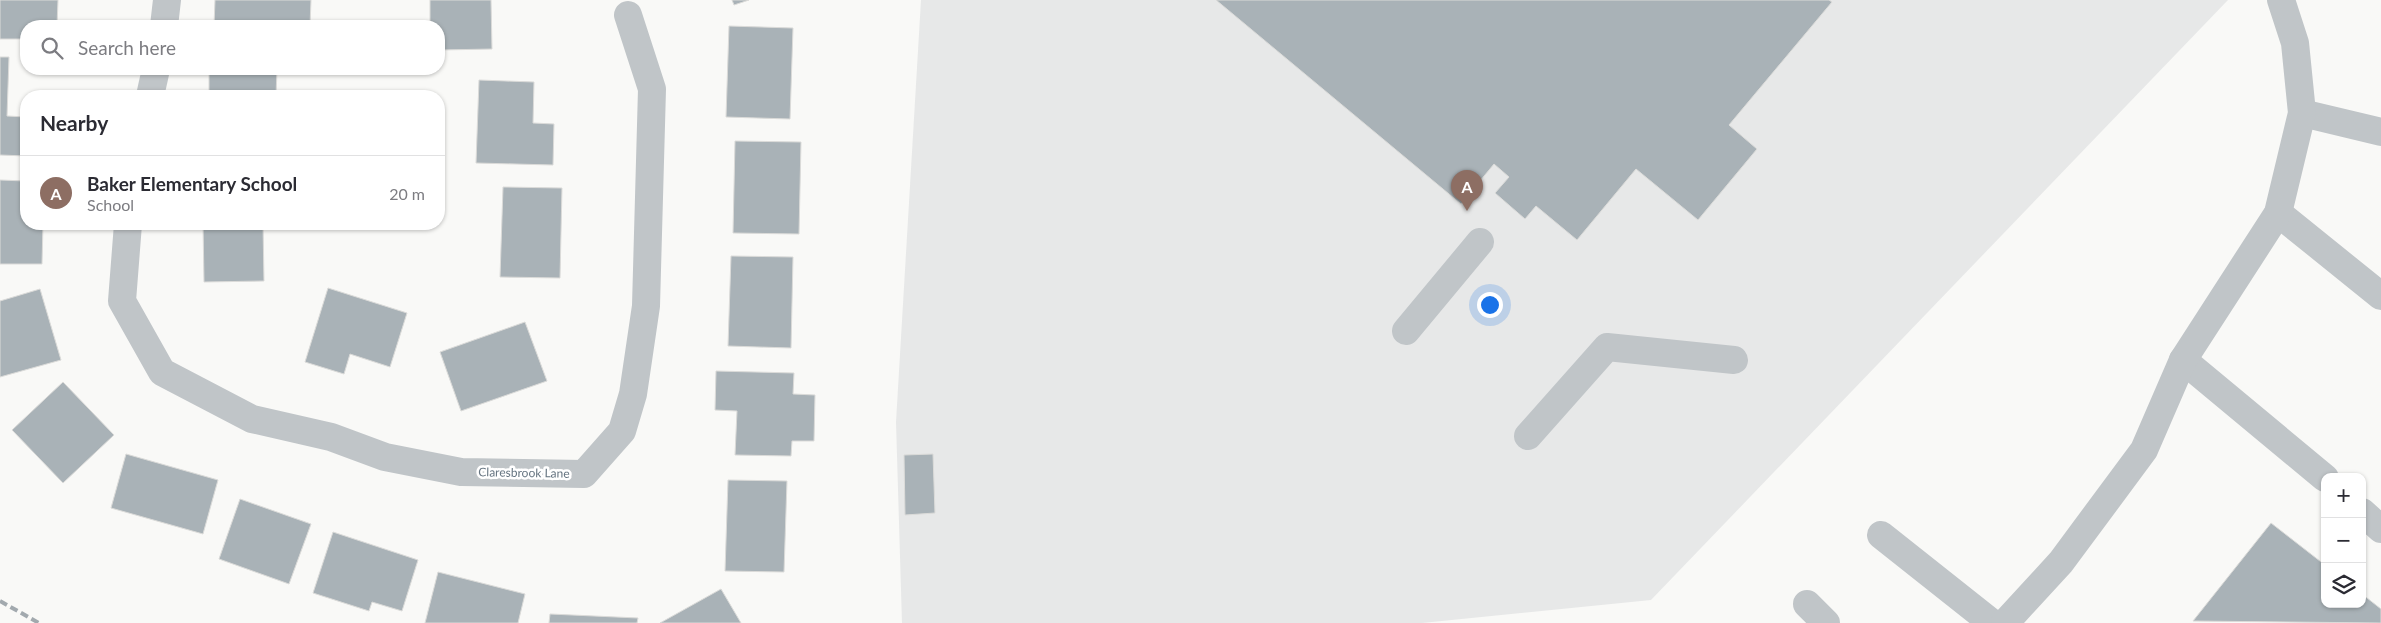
<!DOCTYPE html>
<html lang="en">
<head>
<meta charset="utf-8">
<style>
  :root { --surface:#fff; --page:#f7f7f7; --text:#2b2b33; --muted:#7c7c81; --line:#e1e1e2; --accent:#dc6034 }
  body { margin:0; font-family:Lato,sans-serif; background:var(--page); color:var(--text) }
  .controls { position:absolute; right:15px; bottom:15px; display:grid; overflow:hidden; border-radius:10px; box-shadow:0 1px 4px #0004 }
  .controls button { width:45px; height:45px; display:grid; place-items:center; padding:0; border:0; border-bottom:1px solid var(--line); background:var(--surface); color:var(--text); font:25px sans-serif }
  .you { position:absolute; left:1489px; top:304px; width:18px; height:18px; margin:-12px; border:4px solid #fff; border-radius:50%; background:#1a73e8; box-shadow:0 0 0 8px #1a73e833 }
  .badge { display:grid; place-items:center; width:32px; height:32px; border-radius:50%; background:var(--accent); color:#fff; font-size:16px; font-weight:700 }
  .pin { position:absolute; translate:-50% -41px; filter:drop-shadow(0 1px 2px #0008) }
  .pin::after { content:''; position:absolute; top:26px; width:18px; height:15px; background:inherit; clip-path:polygon(0 0,100% 0,50% 100%) }
  .list { margin:0; padding:0; list-style:none }
  h2 { display:flex; justify-content:space-between; align-items:center; height:65px; margin:0; padding:0 20px; font-size:21px }
  h2 small { font-size:16px; font-weight:400; color:var(--muted) }
  .list li { display:grid; grid-template-columns:32px 1fr auto; gap:15px; align-items:center; box-sizing:border-box; height:75px; padding:0 20px; border-top:1px solid var(--line) }
  .list b { display:block; font-size:19px; white-space:nowrap }
  .list p { margin:0; font-size:16px; white-space:nowrap; color:var(--muted) }
  .list em { font-size:16px; font-style:normal; color:var(--muted) }
  .icon { flex:none; width:28px; height:28px; fill:none; stroke:currentColor; stroke-width:2; stroke-linecap:round; stroke-linejoin:round }
  .map { position:relative; flex:none; width:2381px; height:623px; overflow:hidden }
  .search { position:absolute; background:var(--surface); box-shadow:0 1px 4px #0004; left:20px; top:20px; width:425px; height:55px; display:flex; align-items:center; gap:12px; box-sizing:border-box; padding:0 18px; border-radius:20px; color:var(--muted); font-size:19px }
  .panel { position:absolute; background:var(--surface); box-shadow:0 1px 4px #0004; left:20px; top:90px; width:425px; height:140px; border-radius:20px }
  .map>svg:first-child { display:block }
</style>
</head>
<body>
<div class="map">
<svg width="2381" height="623" viewBox="0 0 2381 623">
  <rect width="100%" height="100%" fill="#f9f9f7"/>
  <!-- built -->
  <path fill="#e7e8e8" d="M921,0H2228L1651,600L1422,623H902L896,422Z"/>
  <!-- building -->
  <g fill="#a9b2b7" stroke="#dbdbd9">
    <path d="M0,0H58L57,26H26V39H0Z"/>
    <path d="M215,0H311L310,26H214Z"/>
    <path d="M430,0H491L492,49L439,50V26H430Z"/>
    <path d="M732,0H749L734,5Z"/>
    <path d="M1216,0H1829L1832,2L1729,125L1757,149L1698,220L1636,169L1577,240L1536,206L1525,219L1495,193L1509,177L1494,164L1461,204Z"/>
    <path d="M729,26L793,28L790,119L726,117Z"/>
    <path d="M0,57H9L7,116L26,117V156L0,155Z"/>
    <path d="M209,69H277L276,96H209Z"/>
    <path d="M479,80L534,82L533,123L554,124L553,165L476,163Z"/>
    <path d="M735,141L801,142L799,234L733,233Z"/>
    <path d="M0,180L26,181V224H43L42,264H0Z"/>
    <path d="M503,187L562,188L560,278L500,277Z"/>
    <path d="M203,224H263L264,281L204,282Z"/>
    <path d="M731,256L793,257L791,348L728,346Z"/>
    <path d="M328,288L407,313L390,367L350,354L344,374L305,362Z"/>
    <path d="M40,289L61,360L0,377V301Z"/>
    <path d="M525,322L547,381L461,411L440,352Z"/>
    <path d="M716,371L794,373L793,394L815,395L814,441H792L791,456L735,455L737,411L715,410Z"/>
    <path d="M63,382L114,435L63,483L12,430Z"/>
    <path d="M126,454L218,480L203,534L111,508Z"/>
    <path d="M933,454L935,513L905,515L904,455Z"/>
    <path d="M728,480L787,481L784,572L725,571Z"/>
    <path d="M240,499L311,524L289,584L219,559Z"/>
    <path d="M2271,523L2325,565V604H2362V594L2381,609V623L2193,621Z"/>
    <path d="M333,532L418,560L402,611L372,602L369,611L313,593Z"/>
    <path d="M438,572L525,594L518,623H425Z"/>
    <path d="M721,589L741,623H660Z"/>
    <path d="M550,614L638,618L637,623H549Z"/>
  </g>
  <g fill="none" stroke-linecap="round" stroke-linejoin="round">
    <!-- minor -->
    <g stroke="#c0c5c8" stroke-width="28">
      <path d="M164,26L167,0"/>
      <path d="M150,96L156,69"/>
      <path d="M2302,113L2381,132"/>
      <path d="M2278,213L2381,296"/>
      <path d="M128,224L122,301L162,372L252,419L331,437L385,457L461,472L584,474L622,431L633,394L646,306L652,89L628,15"/>
      <path d="M1406,331L1480,242"/>
      <path d="M2183,360L2325,478"/>
      <path d="M1528,436L1607,347L1734,360"/>
      <path d="M2362,512L2381,529"/>
      <path d="M1881,535L1992,623"/>
      <path d="M1807,604L1826,623"/>
      <path d="M2005,623L2061,562L2144,450L2183,360L2278,213L2302,113L2295,43L2281,0"/>
    </g>
    <!-- rail -->
    <path stroke="#a2a9ae" stroke-width="4" stroke-dasharray="8 4" stroke-linecap="butt" d="M0,601L39,623"/>
  </g>
  <g text-anchor="middle" stroke-width="5" stroke-linejoin="round" paint-order="stroke">
    <!-- street labels -->
    <g font-size="12" fill="#657480" stroke="#fff">
      <text transform="translate(524 473) rotate(1)" y="4">Claresbrook Lane</text>
    </g>
  </g>
</svg>
<div class="controls">
<button>+</button>
<button>−</button>
<button><svg class="icon" aria-label="layers" viewBox="0 0 24 24"><path d="M12 4l9 5-9 5-9-5zM3 14l9 5 9-5"/></svg></button>
</div>
<div class="you"></div>
<div class="pin badge" style="left:1467px;top:211px;background:#8d6e63">A</div>
<div class="search"><svg class="icon" aria-label="search" viewBox="0 0 24 24"><circle cx="10" cy="10" r="6"/><path d="M15 15l6 6"/></svg>Search here</div>
<section class="panel">
<h2>Nearby<small></small></h2>
<ul class="list">
<li><span class="badge" style="background:#8d6e63">A</span><div><b>Baker Elementary School</b><p>School</p></div><em>20 m</em></li>
</ul>
</section>
</div>
</body>
</html>
